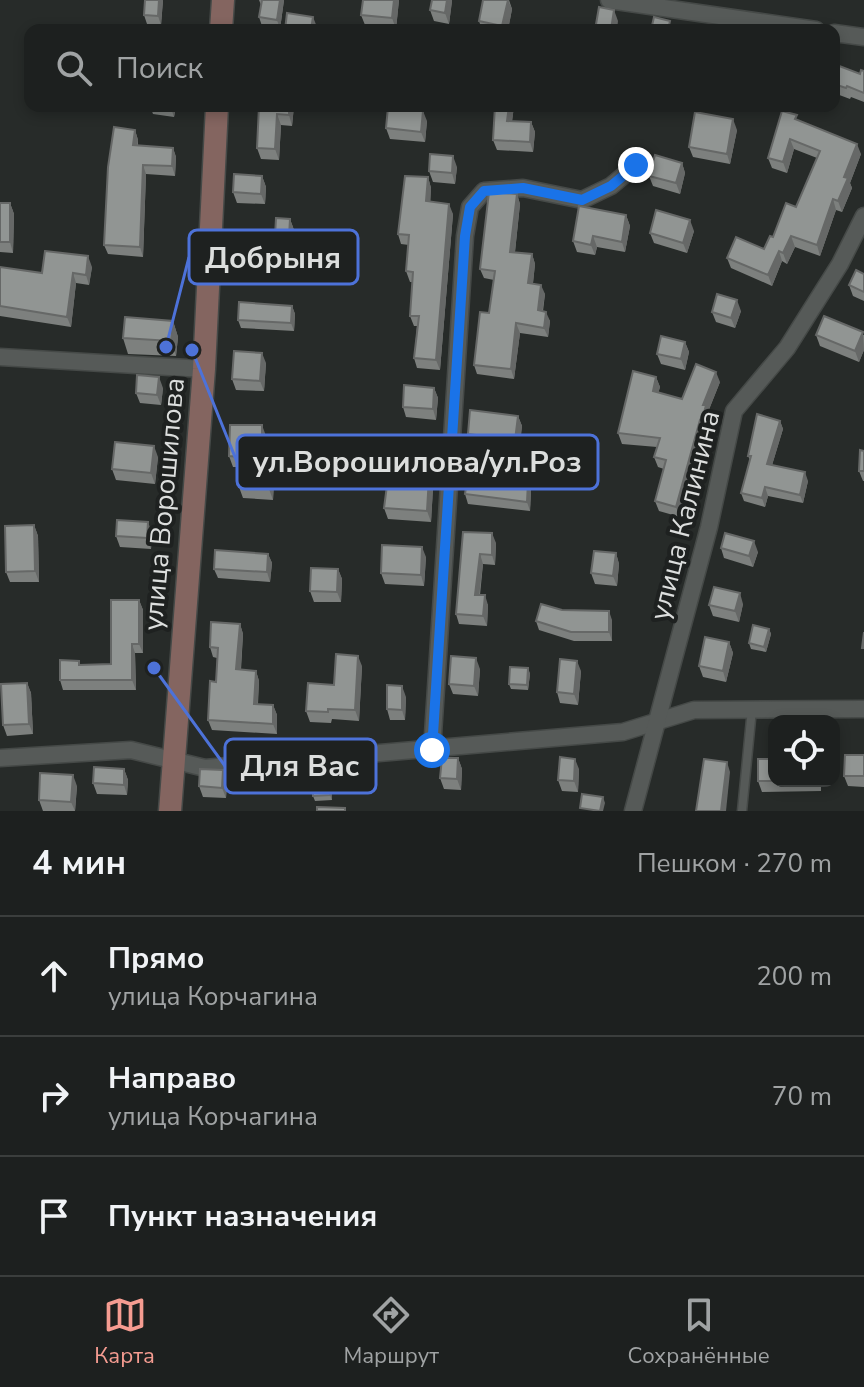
<!DOCTYPE html>
<html lang="ru">
<head>
<meta charset="utf-8">
<style>
  :root { --surface:#1d201f; --page:#252828; --text:#f1f3f6; --muted:#a0a3a4; --line:#3b3e3d; --accent:#f59c91 }
  body { margin:0; font-family:"Nunito Sans",sans-serif; background:var(--page); color:var(--text) }
  .controls { position:absolute; right:24px; bottom:24px; display:grid; overflow:hidden; border-radius:16px; box-shadow:0 4px 12px #0003 }
  .controls button { width:72px; height:72px; display:grid; place-items:center; padding:0; border:0; border-bottom:2px solid var(--line); background:var(--surface); color:var(--text); font:40px sans-serif }
  .stop { position:absolute; width:24px; height:24px; margin:-18px; border:6px solid #1a73e8; border-radius:50%; background:#fff }
  .stop.end { background:#1a73e8; border-color:#fff; box-shadow:0 2px 8px #0008 }
  .list { margin:0; padding:0; list-style:none }
  h2 { display:flex; justify-content:space-between; align-items:center; height:104px; margin:0; padding:0 32px; font-size:34px }
  h2 small { font-size:26px; font-weight:400; color:var(--muted) }
  .list li { display:grid; grid-template-columns:52px 1fr auto; gap:24px; align-items:center; box-sizing:border-box; height:120px; padding:0 32px; border-top:2px solid var(--line) }
  .list b { display:block; font-size:30px; white-space:nowrap }
  .list p { margin:0; font-size:26px; white-space:nowrap; color:var(--muted) }
  .list em { font-size:26px; font-style:normal; color:var(--muted) }
  .icon { flex:none; width:44px; height:44px; fill:none; stroke:currentColor; stroke-width:2; stroke-linecap:round; stroke-linejoin:round }
  .map { position:relative; flex:none; width:864px; height:811px; overflow:hidden }
  .search { position:absolute; background:var(--surface); box-shadow:0 4px 12px #0003; left:24px; right:24px; top:24px; height:88px; display:flex; align-items:center; gap:20px; box-sizing:border-box; padding:0 28px; border-radius:16px; color:var(--muted); font-size:30px }
  .sheet { height:464px; background:var(--surface) }
  nav { display:flex; justify-content:space-around; align-items:center; box-sizing:border-box; height:112px; border-top:2px solid var(--line); background:var(--surface); font-size:22px; color:var(--muted) }
  nav a { display:grid; justify-items:center; gap:4px }
  nav .on { color:var(--accent) }
  .map>svg:first-child { display:block }
</style>
</head>
<body>
<div class="map">
<svg width="864" height="811" viewBox="0 0 864 811">
  <rect width="100%" height="100%" fill="#272b29"/>
  <g fill="none" stroke-linecap="round" stroke-linejoin="round">
    <defs>
      <path id="service" d="M742,811L752,709"/>
      <g id="minor">
        <path d="M609,0L816,30"/>
        <path d="M834,33L864,37"/>
        <path d="M0,357L204,369"/>
        <path d="M432,750L465,236L470,207L484,191L523,188L582,200L611,186L636,165"/>
        <path d="M0,758L131,750L205,768L623,732L694,710L864,709"/>
        <path d="M633,811L709,527L734,411L787,348L840,264L864,216"/>
      </g>
      <g id="secondary">
        <path d="M221,30L223,0"/>
        <path d="M170,811L204,369L217,106"/>
      </g>
    </defs>
    <!-- service casing -->
    <use href="#service" stroke="#454947" stroke-width="11"/>
    <!-- minor casing -->
    <use href="#minor" stroke="#454947" stroke-width="19"/>
    <!-- secondary casing -->
    <use href="#secondary" stroke="#454947" stroke-width="25"/>
    <!-- service -->
    <use href="#service" stroke="#565a58" stroke-width="8"/>
    <!-- minor -->
    <use href="#minor" stroke="#565a58" stroke-width="16"/>
    <!-- secondary -->
    <use href="#secondary" stroke="#846560" stroke-width="22"/>
  </g>
  <!-- wall -->
  <g fill="#7d807e">
    <path d="M163,0L161,25L147,24L144,15Z"/>
    <path d="M259,0H284L280,29L262,26L259,17L261,5Z"/>
    <path d="M363,0H399L396,29L365,25L361,15Z"/>
    <path d="M432,0H452L449,24L434,21L430,10Z"/>
    <path d="M483,0H509L512,9L508,30H482L479,21Z"/>
    <path d="M834,64L860,74L864,71V102L851,97L850,99L834,93Z"/>
    <path d="M150,106H176L174,117L153,114Z"/>
    <path d="M259,106H294L292,126L281,125L279,160L261,159L257,148Z"/>
    <path d="M495,106H514L512,121L531,122L535,132L533,152L497,150L493,140Z"/>
    <path d="M427,121L425,142L390,139L386,128Z"/>
    <path d="M799,121L861,154L850,183L852,188L842,212L836,210L820,256L795,247L787,264L782,261L772,286L731,268L727,258L764,249L796,207L817,158L794,149L787,173L772,168L768,158Z"/>
    <path d="M135,130L138,140V145L173,148L176,157L175,176L146,174L143,257L108,254L104,245Z"/>
    <path d="M737,130L730,164L693,157L689,147Z"/>
    <path d="M682,163L685,173L680,194L653,186L649,176Z"/>
    <path d="M457,167L455,184L433,182L429,171Z"/>
    <path d="M262,176L266,187L265,204L237,203L233,192Z"/>
    <path d="M428,177L431,188L430,202L453,214L440,370L417,368L414,358L417,326H414L410,316L413,282H410L406,271L409,245L401,244L398,234Z"/>
    <path d="M517,194L520,204L515,252L532,254L535,264L533,283L545,294L543,311L550,321L548,337L520,333L514,379L477,374L474,365L489,313L494,280L484,278L480,269Z"/>
    <path d="M0,203H10L14,214L13,253L0,252Z"/>
    <path d="M626,215L630,226L625,252L597,247L595,255L577,252L573,241Z"/>
    <path d="M290,219L294,230L293,248L279,247L275,236Z"/>
    <path d="M694,231L687,253L654,243L650,233Z"/>
    <path d="M286,256L290,264L288,284L269,283L268,279L244,278L241,270Z"/>
    <path d="M0,267L42,273L92,267L89,285L76,283L71,327L0,316Z"/>
    <path d="M864,274V301L853,296L849,285Z"/>
    <path d="M292,306L295,314L294,331L241,328L238,320Z"/>
    <path d="M741,311L735,328L716,322L712,312Z"/>
    <path d="M173,321L178,337L176,356L128,354L123,338Z"/>
    <path d="M816,335H864V350L859,362L820,346Z"/>
    <path d="M685,342L689,352L685,370L661,364L657,354Z"/>
    <path d="M266,363L264,391L236,390L232,379Z"/>
    <path d="M656,377L660,387L658,393L682,399L720,382L708,412L710,416L706,431L704,430L680,517L659,511L655,501L664,469L658,467L654,457L657,447L622,444L618,433Z"/>
    <path d="M163,388L161,405L140,403L136,393Z"/>
    <path d="M434,388L438,398L436,420L406,417L403,407Z"/>
    <path d="M518,416L522,426L519,451L471,445L468,434Z"/>
    <path d="M780,421L783,429L772,465L808,481L803,503L768,496L765,507L744,501L741,493L750,460L748,456Z"/>
    <path d="M266,436V470H270L274,481L273,500L243,498L239,487L240,467H233L229,456Z"/>
    <path d="M431,443L435,454L431,522L388,519L384,508Z"/>
    <path d="M864,451V481H863L859,471Z"/>
    <path d="M158,457L155,484L116,480L112,469Z"/>
    <path d="M528,482L531,491L530,511L468,504L465,494Z"/>
    <path d="M34,525L38,536L39,582H10L6,572Z"/>
    <path d="M463,532L496,543L495,565L483,564L480,595L488,605L487,626L459,624L456,614Z"/>
    <path d="M152,533L151,549L120,547L116,536Z"/>
    <path d="M721,548L758,552L753,567L724,558Z"/>
    <path d="M616,553L619,564L617,586L595,584L591,573Z"/>
    <path d="M268,554L272,563L270,582L218,578L214,569Z"/>
    <path d="M426,557L424,586L385,584L381,573Z"/>
    <path d="M338,569L342,579L341,602H314L310,591Z"/>
    <path d="M139,600L143,610V653H135L136,690H63L60,680L79,661L80,665L111,664Z"/>
    <path d="M743,604L739,622L713,616L709,605Z"/>
    <path d="M562,610L612,620V641H574L539,630L536,621Z"/>
    <path d="M240,624L243,634L241,670L256,671L259,681L258,704L273,705L277,715V734L212,730L208,720L216,682L217,658L213,657L210,647Z"/>
    <path d="M769,629L771,634L766,652L751,649L749,643Z"/>
    <path d="M729,642L733,653L726,682L703,677L699,666Z"/>
    <path d="M362,666L359,721L332,719L331,723L310,722L306,711L334,685Z"/>
    <path d="M528,668L530,674L528,690L511,689L509,684Z"/>
    <path d="M480,669L478,696L453,694L449,684Z"/>
    <path d="M581,671L578,705L560,703L557,692Z"/>
    <path d="M27,683L31,693L33,734L7,736L3,725Z"/>
    <path d="M406,697L405,720H390L387,709Z"/>
    <path d="M864,755V787L848,786L844,776Z"/>
    <path d="M458,758L462,769L461,790L444,789L440,778Z"/>
    <path d="M124,769L128,780L127,795L97,794L93,783Z"/>
    <path d="M579,769L578,792L562,791L558,780Z"/>
    <path d="M328,772L330,777L332,800L315,801L313,796Z"/>
    <path d="M227,781L226,798L203,797L199,786Z"/>
    <path d="M758,781H821V791L762,792Z"/>
    <path d="M77,786L75,811H43L39,800Z"/>
  </g>
  <!-- shaded-wall -->
  <g fill="#666867">
    <path d="M159,0H163L161,25L158,16Z"/>
    <path d="M280,0H284L280,29L277,20Z"/>
    <path d="M394,0H399L396,29L392,18Z"/>
    <path d="M447,0H452V2L449,24L445,13Z"/>
    <path d="M508,0L512,9L508,30H504L502,26Z"/>
    <path d="M614,10L618,21L617,30H611Z"/>
    <path d="M313,17L317,27L316,30H311Z"/>
    <path d="M172,106H176L174,117L171,108Z"/>
    <path d="M289,106H294L292,126L289,115Z"/>
    <path d="M509,106H514L511,130L507,121Z"/>
    <path d="M423,111L427,121L425,142L421,132Z"/>
    <path d="M277,114L281,125L279,160L275,149Z"/>
    <path d="M733,119L737,130L730,164L727,154Z"/>
    <path d="M531,122L535,132L533,152L530,142Z"/>
    <path d="M135,130L138,140L136,155L133,145Z"/>
    <path d="M790,139L794,149L787,173L783,162Z"/>
    <path d="M857,144L861,154L850,183L852,188L842,212L838,201L844,177Z"/>
    <path d="M173,148L176,157L175,176L172,166Z"/>
    <path d="M453,156L457,167L455,184L452,173Z"/>
    <path d="M682,163L685,173L680,194L676,183Z"/>
    <path d="M143,165L146,174L143,257L140,247Z"/>
    <path d="M262,176L266,187L265,204L261,194Z"/>
    <path d="M428,177L431,188L430,211L426,201Z"/>
    <path d="M517,194L520,204L514,261L510,252Z"/>
    <path d="M833,199L836,210L820,256L817,245Z"/>
    <path d="M10,203L14,214L13,253L10,242Z"/>
    <path d="M449,204L453,214L440,370L436,360Z"/>
    <path d="M626,215L630,226L625,252L622,242Z"/>
    <path d="M290,219L294,230L293,248L289,237Z"/>
    <path d="M690,220L694,231L687,253L683,243Z"/>
    <path d="M593,236L597,247L595,255L591,245Z"/>
    <path d="M791,236L795,247L787,264L783,253Z"/>
    <path d="M779,251L782,261L772,286L768,275Z"/>
    <path d="M532,254L535,264L532,292L528,283Z"/>
    <path d="M88,256L92,267L89,285L86,275Z"/>
    <path d="M286,256L290,264L288,284L285,276Z"/>
    <path d="M73,273L76,283L71,327L67,317Z"/>
    <path d="M541,285L545,294L541,320L538,310Z"/>
    <path d="M737,300L741,311L735,328L731,318Z"/>
    <path d="M292,306L295,314L294,331L291,323Z"/>
    <path d="M546,312L550,321L548,337L544,328Z"/>
    <path d="M173,321L178,337L176,356L171,341Z"/>
    <path d="M516,323L520,333L514,379L511,369Z"/>
    <path d="M863,332L864,350L859,362L855,351Z"/>
    <path d="M685,342L689,352L685,370L681,359Z"/>
    <path d="M262,353L266,363L264,391L260,381Z"/>
    <path d="M716,372L720,382L708,412L710,416L706,431L702,421L703,405Z"/>
    <path d="M159,377L163,388L161,405L157,395Z"/>
    <path d="M656,377L660,387L656,402L653,391Z"/>
    <path d="M434,388L438,398L436,420L433,409Z"/>
    <path d="M518,416L522,426L519,451L515,440Z"/>
    <path d="M700,420L704,430L680,517L676,507Z"/>
    <path d="M780,421L783,429L770,472L767,464Z"/>
    <path d="M262,425L266,436L265,480L262,470Z"/>
    <path d="M431,443L435,454L431,522L427,511Z"/>
    <path d="M154,446L158,457L155,484L151,473Z"/>
    <path d="M270,470L274,481L273,500L269,489Z"/>
    <path d="M805,472L808,481L803,503L800,495Z"/>
    <path d="M528,482L531,491L530,511L527,502Z"/>
    <path d="M765,487L768,496L765,507L762,498Z"/>
    <path d="M148,522L152,533L151,549L147,538Z"/>
    <path d="M34,525L38,536L39,582L35,571Z"/>
    <path d="M492,533L496,543L495,565L492,555Z"/>
    <path d="M754,541L758,552L753,567L749,556Z"/>
    <path d="M422,547L426,557L424,586L421,575Z"/>
    <path d="M616,553L619,564L617,586L613,576Z"/>
    <path d="M268,554L272,563L270,582L267,572Z"/>
    <path d="M480,554L483,564L478,605L475,595Z"/>
    <path d="M338,569L342,579L341,602L337,592Z"/>
    <path d="M740,593L743,604L739,622L735,611Z"/>
    <path d="M485,595L488,605L487,626L483,616Z"/>
    <path d="M139,600L143,610V653L139,644Z"/>
    <path d="M609,611L612,620V641L609,632Z"/>
    <path d="M240,624L243,634L240,679L236,669Z"/>
    <path d="M769,629L771,634L766,652L764,647Z"/>
    <path d="M729,642L733,653L726,682L723,671Z"/>
    <path d="M132,644L135,653L136,690L132,680Z"/>
    <path d="M358,656L362,666L359,721L355,710Z"/>
    <path d="M476,658L480,669L478,696L474,686Z"/>
    <path d="M577,661L581,671L578,705L574,694Z"/>
    <path d="M528,668L530,674L528,690L527,685Z"/>
    <path d="M256,671L259,681L257,714L254,704Z"/>
    <path d="M27,683L31,693L33,734L29,724Z"/>
    <path d="M402,686L406,697L405,720L402,710Z"/>
    <path d="M273,705L277,715V734L273,724Z"/>
    <path d="M458,758L462,769L461,790L457,779Z"/>
    <path d="M575,759L579,769L578,792L574,781Z"/>
    <path d="M727,762L730,772L726,811H721Z"/>
    <path d="M124,769L128,780L127,795L124,785Z"/>
    <path d="M223,770L227,781L226,798L222,788Z"/>
    <path d="M328,772L330,777L332,800L330,795Z"/>
    <path d="M73,775L77,786L75,811L71,802Z"/>
    <path d="M603,797L605,803L603,811H600Z"/>
  </g>
  <!-- building -->
  <g fill="#919593" stroke="#666867" stroke-width="2">
    <path d="M145,0H159L158,16L144,15Z"/>
    <path d="M262,0H280L277,20L259,17Z"/>
    <path d="M363,0H394L392,18L361,15Z"/>
    <path d="M432,0H447L445,13L430,10Z"/>
    <path d="M483,0H508L502,26L479,21Z"/>
    <path d="M599,7L614,10L611,30H595Z"/>
    <path d="M287,13L313,17L311,30H285Z"/>
    <path d="M654,17L670,21L668,30H651Z"/>
    <path d="M164,28L181,29V30H164Z"/>
    <path d="M834,64L860,74L861,70L864,71V93L847,86L846,88L834,84Z"/>
    <path d="M259,106H289V115L277,114L275,149L257,148Z"/>
    <path d="M495,106H509L507,121L531,122L530,142L493,140Z"/>
    <path d="M388,107L423,111L421,132L386,128Z"/>
    <path d="M782,111L797,115L795,119L857,144L844,177L848,178L838,201L833,199L817,245L791,236L783,253L779,251L768,275L727,258L736,237L764,249L770,236L773,237L786,203L796,207L820,151L790,139L783,162L768,158Z"/>
    <path d="M695,112L733,119L727,154L689,147Z"/>
    <path d="M114,127L135,130L133,145L173,148L172,166L143,165L140,247L104,245L108,167Z"/>
    <path d="M430,154L453,156L452,173L429,171Z"/>
    <path d="M655,155L682,163L676,183L649,176Z"/>
    <path d="M234,174L262,176L261,194L233,192Z"/>
    <path d="M405,176L428,177L426,201L449,204L436,360L414,358L419,316H410L413,272L406,271L409,235L398,234Z"/>
    <path d="M489,192L517,194L510,252L532,254L528,283L541,285L538,310L546,312L544,328L516,323L511,369L474,365L480,312L489,313L495,271L480,269Z"/>
    <rect x="0" y="203" width="10" height="39"/>
    <path d="M579,206L626,215L622,242L593,236L591,245L573,241Z"/>
    <path d="M656,210L690,220L683,243L650,233Z"/>
    <path d="M276,218L290,219L289,237L275,236Z"/>
    <path d="M45,251L88,256L86,275L73,273L67,317L0,306V267L42,273Z"/>
    <path d="M856,270L864,274V292L849,285Z"/>
    <path d="M717,294L737,300L731,318L712,312Z"/>
    <path d="M239,302L292,306L291,323L238,320Z"/>
    <path d="M824,316L863,332L855,351L816,335Z"/>
    <path d="M125,317L173,321L171,341L123,338Z"/>
    <path d="M661,336L685,342L681,359L657,354Z"/>
    <path d="M234,351L262,353L260,381L232,379Z"/>
    <path d="M696,364L716,372L703,405H706L702,421L700,420L676,507L655,501L666,460L654,457L660,438L618,433L633,371L656,377L653,391L682,399Z"/>
    <path d="M137,375L159,377L157,395L136,393Z"/>
    <path d="M404,385L434,388L433,409L403,407Z"/>
    <path d="M470,410L518,416L515,440L468,434Z"/>
    <path d="M757,414L780,421L767,464L805,472L800,495L765,487L762,498L741,493L751,456H748Z"/>
    <path d="M230,425H262V470H270L269,489L239,487L241,457L229,456Z"/>
    <path d="M393,440L431,443L427,511L384,508Z"/>
    <path d="M115,442L154,446L151,473L112,469Z"/>
    <path d="M860,450L864,451V471H859Z"/>
    <path d="M468,474L528,482L527,502L465,494Z"/>
    <path d="M117,520L148,522L147,538L116,536Z"/>
    <path d="M34,525L35,571L6,572L5,526Z"/>
    <path d="M463,532L492,533V555L480,554L475,595H485L483,616L456,614Z"/>
    <path d="M725,533L754,541L749,556L721,548Z"/>
    <path d="M382,545L422,547L421,575L381,573Z"/>
    <path d="M215,550L268,554L267,572L214,569Z"/>
    <path d="M594,551L616,553L613,576L591,573Z"/>
    <path d="M311,568L338,569L337,592L310,591Z"/>
    <path d="M714,587L740,593L735,611L709,605Z"/>
    <path d="M111,600H139V644H132V680H60V660L79,661V665L111,664Z"/>
    <path d="M541,604L562,610L609,611V632H571L536,621Z"/>
    <path d="M211,622L240,624L236,669L256,671L254,704L273,705V724L208,720L210,681L216,682L218,648L210,647Z"/>
    <path d="M753,625L769,629L764,647L749,643Z"/>
    <path d="M864,632V648H862Z"/>
    <path d="M705,637L729,642L723,671L699,666Z"/>
    <path d="M336,654L358,656L355,710L328,709V712L306,711L308,683L334,685Z"/>
    <path d="M451,656L476,658L474,686L449,684Z"/>
    <path d="M560,659L577,661L574,694L557,692Z"/>
    <path d="M510,667L528,668L527,685L509,684Z"/>
    <path d="M27,683L29,724L3,725L1,684Z"/>
    <path d="M387,685L402,686V710L387,709Z"/>
    <path d="M845,755H864V776H844Z"/>
    <path d="M560,757L575,759L574,781L558,780Z"/>
    <path d="M442,758H458L457,779L440,778Z"/>
    <path d="M704,759L727,762L721,811H696Z"/>
    <path d="M758,759H774V781H789H758Z"/>
    <path d="M94,767L124,769V785L93,783Z"/>
    <path d="M200,769L223,770L222,788L199,786Z"/>
    <path d="M328,772L330,795L313,796L312,773Z"/>
    <path d="M40,773L73,775L71,802L39,800Z"/>
    <path d="M582,794L603,797L600,811L580,808Z"/>
    <path d="M317,807L345,808V811H317Z"/>
  </g>
  <g fill="none" stroke-linecap="round" stroke-linejoin="round">
    <!-- route -->
    <path stroke="#1a73e8" stroke-width="10" d="M432,750L465,236L470,207L484,191L523,188L582,200L611,186L636,165"/>
  </g>
  <g text-anchor="middle" stroke-width="8" stroke-linejoin="round" paint-order="stroke">
    <!-- street labels -->
    <g font-size="28" fill="#dcdedd" stroke="#1e2120">
      <text transform="translate(163 504) rotate(-85)" y="10">улица Ворошилова</text>
      <text transform="translate(684 515) rotate(-76)" y="10">улица Калинина</text>
    </g>
  </g>
  <!-- callouts -->
  <path fill="none" stroke="#4d72d9" stroke-width="3" d="M166 347L189 257M192 350L237 462M154 668L225 766"/>
  <g fill="#4d72d9" stroke="#1e2120" stroke-width="3">
    <circle cx="166" cy="347" r="8"/>
    <circle cx="192" cy="350" r="8"/>
    <circle cx="154" cy="668" r="8"/>
  </g>
  <g fill="#1e2120" stroke="#4d72d9" stroke-width="3">
    <rect x="189" y="230" width="169" height="54" rx="8"/>
    <rect x="237" y="435" width="361" height="54" rx="8"/>
    <rect x="225" y="739" width="151" height="54" rx="8"/>
  </g>
  <g font-size="30" text-anchor="middle" font-weight="bold" fill="#dcdedd">
    <text x="273" y="268">Добрыня</text>
    <text x="417" y="472">ул.Ворошилова/ул.Роз</text>
    <text x="300" y="776">Для Вас</text>
  </g>
</svg>
<div class="controls">
<button><svg class="icon" aria-label="locate" viewBox="0 0 24 24"><circle cx="12" cy="12" r="6"/><path d="M12 2v4M12 18v4M2 12h4M18 12h4"/></svg></button>
</div>
<div class="stop" style="left:432px;top:750px"></div>
<div class="stop end" style="left:636px;top:165px"></div>
<div class="search"><svg class="icon" aria-label="search" viewBox="0 0 24 24"><circle cx="10" cy="10" r="6"/><path d="M15 15l6 6"/></svg>Поиск</div>
</div>
<section class="sheet">
<h2>4 мин<small>Пешком · 270 m</small></h2>
<ul class="list">
<li><svg class="icon" aria-label="ahead" viewBox="0 0 24 24"><path d="M12 20V5M6 11l6-6 6 6"/></svg><div><b>Прямо</b><p>улица Корчагина</p></div><em>200 m</em></li>
<li><svg class="icon" aria-label="right" viewBox="0 0 24 24"><path d="M7 20v-9h11M14 6l5 5-5 5"/></svg><div><b>Направо</b><p>улица Корчагина</p></div><em>70 m</em></li>
<li><svg class="icon" aria-label="arrive" viewBox="0 0 24 24"><path d="M6 21V4h12l-3 4 3 4H6"/></svg><div><b>Пункт назначения</b></div></li>
</ul>
</section>
<nav>
<a class="on"><svg class="icon" aria-label="map" viewBox="0 0 24 24"><path d="M3 6l6-2 6 2 6-2v14l-6 2-6-2-6 2zM9 4v14M15 6v14"/></svg>Карта</a>
<a><svg class="icon" aria-label="directions" viewBox="0 0 24 24"><path d="M12 3l9 9-9 9-9-9zM9 14v-3h6M13 9l2 2-2 2"/></svg>Маршрут</a>
<a><svg class="icon" aria-label="saved" viewBox="0 0 24 24"><path d="M7 4h10v16l-5-4-5 4z"/></svg>Сохранённые</a>
</nav>
</body>
</html>
